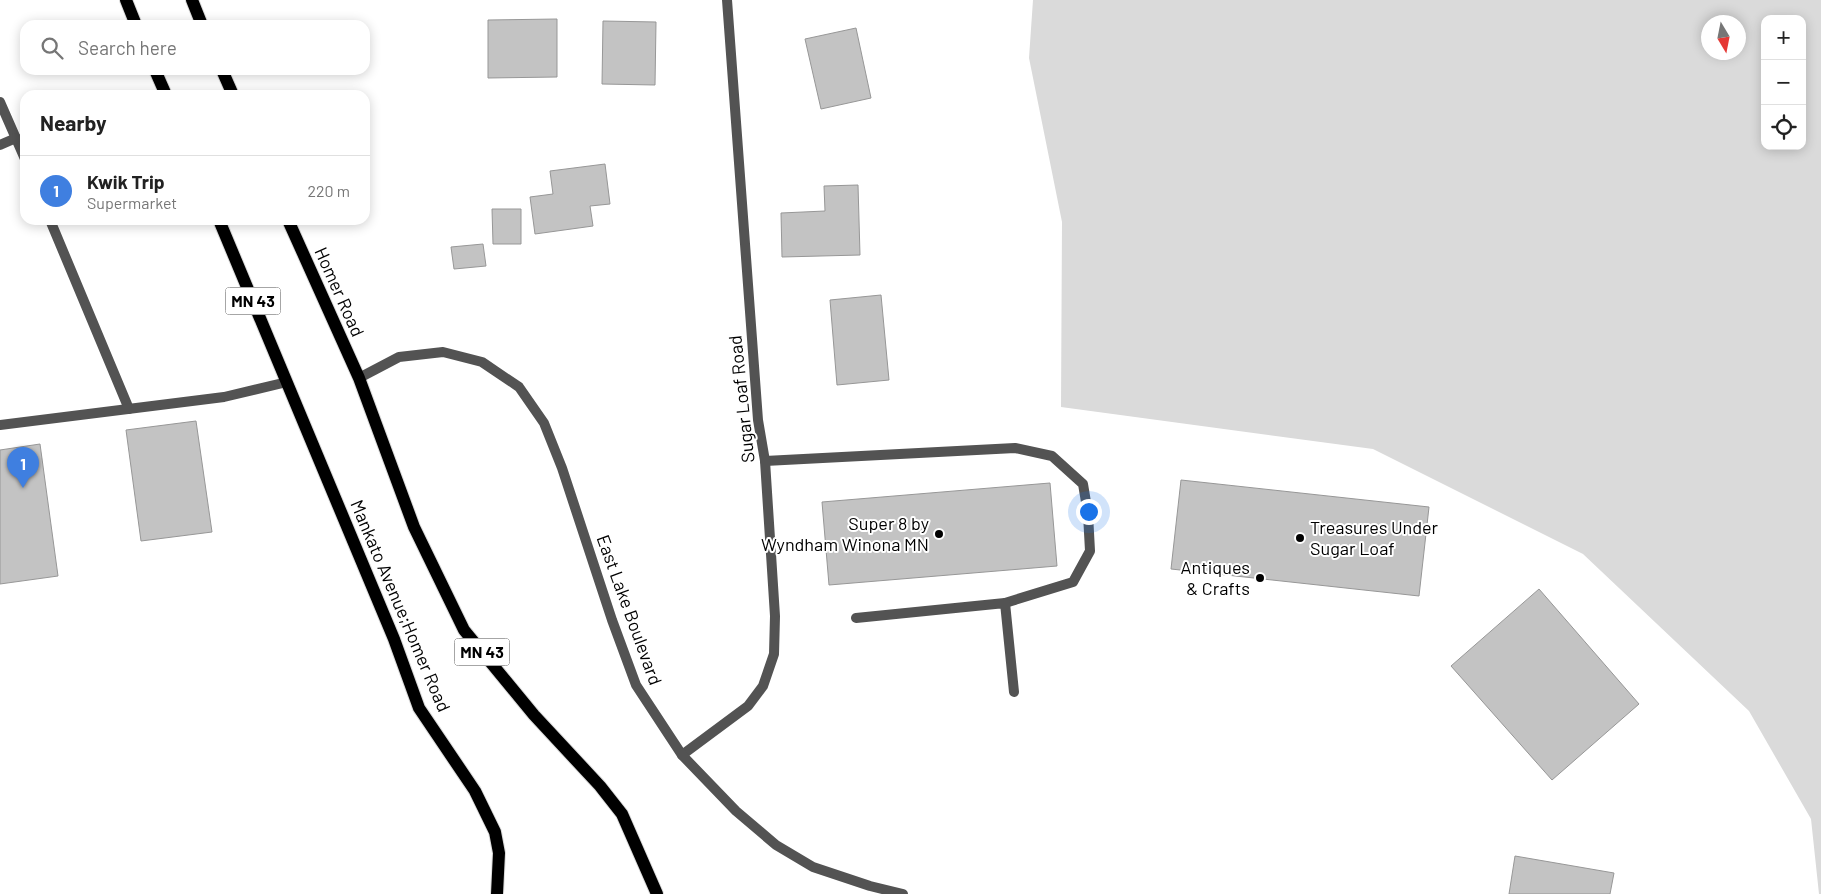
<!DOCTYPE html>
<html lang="en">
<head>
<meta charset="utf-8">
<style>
  :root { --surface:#fff; --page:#f6f6f6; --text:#222; --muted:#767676; --line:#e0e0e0; --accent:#1a73e8 }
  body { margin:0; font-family:Barlow,sans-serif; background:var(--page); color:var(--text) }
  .controls { position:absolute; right:15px; top:15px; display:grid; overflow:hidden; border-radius:10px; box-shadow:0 2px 12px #0003 }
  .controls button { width:45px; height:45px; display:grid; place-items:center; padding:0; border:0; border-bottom:1px solid var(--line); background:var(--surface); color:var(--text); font:25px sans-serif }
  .compass { position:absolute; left:1701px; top:15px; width:45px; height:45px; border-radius:50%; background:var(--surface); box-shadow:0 2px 12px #0003; rotate:170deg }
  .you { position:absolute; left:1088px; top:511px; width:18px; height:18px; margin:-12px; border:4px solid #fff; border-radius:50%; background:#1a73e8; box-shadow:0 0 0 8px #1a73e833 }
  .badge { display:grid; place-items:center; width:32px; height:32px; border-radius:50%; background:var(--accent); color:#fff; font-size:16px; font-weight:700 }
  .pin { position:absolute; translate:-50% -41px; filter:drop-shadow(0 1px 2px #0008) }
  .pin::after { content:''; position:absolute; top:26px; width:18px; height:15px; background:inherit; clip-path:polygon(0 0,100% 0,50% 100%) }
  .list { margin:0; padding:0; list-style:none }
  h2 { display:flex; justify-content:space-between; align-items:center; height:65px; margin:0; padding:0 20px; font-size:21px }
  h2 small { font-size:16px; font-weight:400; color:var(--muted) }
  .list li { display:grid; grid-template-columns:32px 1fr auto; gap:15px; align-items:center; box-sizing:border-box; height:70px; padding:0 20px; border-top:1px solid var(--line) }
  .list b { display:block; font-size:19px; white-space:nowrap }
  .list p { margin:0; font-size:16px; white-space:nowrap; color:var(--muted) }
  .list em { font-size:16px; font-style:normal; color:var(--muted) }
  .icon { flex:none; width:28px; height:28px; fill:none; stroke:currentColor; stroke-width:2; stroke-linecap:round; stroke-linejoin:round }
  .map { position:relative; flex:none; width:1821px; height:894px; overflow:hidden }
  .search { position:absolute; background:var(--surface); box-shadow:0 2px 12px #0003; left:20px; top:20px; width:350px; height:55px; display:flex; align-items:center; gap:12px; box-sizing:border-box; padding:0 18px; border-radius:15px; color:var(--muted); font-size:19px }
  .panel { position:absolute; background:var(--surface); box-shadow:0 2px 12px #0003; left:20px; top:90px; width:350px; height:135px; border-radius:15px }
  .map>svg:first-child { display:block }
</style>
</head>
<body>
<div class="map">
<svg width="1821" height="894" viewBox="0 0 1821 894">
  <rect width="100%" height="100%" fill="#fff"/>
  <!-- green -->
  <path fill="#dadada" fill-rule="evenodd" d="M1033,0H1821V894H1819L1811,819L1749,711L1583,554L1373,449L1061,407L1062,222L1029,58ZM1765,19H1802V146H1765ZM1708,22H1738V52H1708Z"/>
  <!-- building -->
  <g fill="#c3c3c3" stroke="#979797">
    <path d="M557,19V77L488,78V20Z"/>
    <path d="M603,21L656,22L655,85L602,84Z"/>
    <path d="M856,28L871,98L821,109L805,39Z"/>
    <path d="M605,164L610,204L590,206L593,226L535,234L530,197L553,194L550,171Z"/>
    <path d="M858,185L860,255L782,257L781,213L825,211L824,186Z"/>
    <path d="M492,209H521V244H493Z"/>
    <path d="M483,244L486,266L454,269L451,247Z"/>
    <path d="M881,295L889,380L837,385L830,300Z"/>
    <path d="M196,421L212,532L141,541L126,430Z"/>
    <path d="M40,444L58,576L0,584V450Z"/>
    <path d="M1181,480L1429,507L1419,596L1171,569Z"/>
    <path d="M1050,483L1057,566L829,585L822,502Z"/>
    <path d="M1539,589L1639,704L1552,780L1451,666Z"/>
    <path d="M1515,856L1614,873L1610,894H1509Z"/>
  </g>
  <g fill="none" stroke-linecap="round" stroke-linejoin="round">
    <defs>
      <g id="primary">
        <path d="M126,0L136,25"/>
        <path d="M192,0L202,25"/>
        <path d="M155,70L166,95"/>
        <path d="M222,70L233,95"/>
        <path d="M219,220L394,639L419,708L475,791L495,832L499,853L497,894"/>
        <path d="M288,220L359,378L414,527L464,630L534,715L600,786L622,814L657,894"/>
      </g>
    </defs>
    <!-- primary casing -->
    <use href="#primary" stroke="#dbdbdb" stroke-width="14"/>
    <!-- service -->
    <g stroke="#535353" stroke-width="10">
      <path d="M0,102L25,159"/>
      <path d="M0,145L16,138"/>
      <path d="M50,220L129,409"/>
      <path d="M0,425L224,397L287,382"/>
      <path d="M765,461L1015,448L1052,456L1083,484L1088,514L1090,551L1073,582L1005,603"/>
      <path d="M856,618L1005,603L1014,692"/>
    </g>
    <!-- minor -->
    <path stroke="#535353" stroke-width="10" d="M682,755L748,706L763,686L774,654L775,616L765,461L758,420L727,0"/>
    <!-- tertiary -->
    <path stroke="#535353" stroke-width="10" d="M359,378L399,357L443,352L482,362L519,387L544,423L562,468L612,620L636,685L682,755L736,811L776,845L813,867L870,886L903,894"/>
    <!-- primary -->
    <use href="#primary" stroke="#000" stroke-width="12"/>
  </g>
  <!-- markers -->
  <g fill="#000" stroke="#fff" stroke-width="2">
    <circle cx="939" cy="534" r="5"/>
    <circle cx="1300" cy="538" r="5"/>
    <circle cx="1260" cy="578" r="5"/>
  </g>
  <g text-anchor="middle" stroke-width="4" stroke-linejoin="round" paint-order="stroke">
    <!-- shield labels -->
    <g fill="#fff" stroke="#4c4c4c" stroke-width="1">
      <rect x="225.5" y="287.5" width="55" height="27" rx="4"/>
      <rect x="454.5" y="638.5" width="55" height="27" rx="4"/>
    </g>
    <g font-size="16" font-weight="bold" fill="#000">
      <text x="253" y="307">MN 43</text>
      <text x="482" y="658">MN 43</text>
    </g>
    <!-- street labels -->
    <g font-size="18" fill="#000" stroke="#fff">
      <text transform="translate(339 292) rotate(66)" y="6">Homer Road</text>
      <text transform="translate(742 399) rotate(-96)" y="6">Sugar Loaf Road</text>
      <text transform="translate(400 606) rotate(67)" y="6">Mankato Avenue;Homer Road</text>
      <text transform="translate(629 610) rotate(70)" y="6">East Lake Boulevard</text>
    </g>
    <!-- poi labels -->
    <g font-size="18" fill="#000" stroke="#fff" text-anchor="end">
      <text x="929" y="530">Super 8 by<tspan x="929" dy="21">Wyndham Winona MN</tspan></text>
      <text x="1310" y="534" text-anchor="start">Treasures Under<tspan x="1310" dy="21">Sugar Loaf</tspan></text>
      <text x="1250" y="574">Antiques<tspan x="1250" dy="21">&amp; Crafts</tspan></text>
    </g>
  </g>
</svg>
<div class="controls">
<button>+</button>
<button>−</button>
<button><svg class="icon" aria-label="locate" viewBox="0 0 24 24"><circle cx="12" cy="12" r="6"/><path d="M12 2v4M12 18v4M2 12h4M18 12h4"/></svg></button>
</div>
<svg class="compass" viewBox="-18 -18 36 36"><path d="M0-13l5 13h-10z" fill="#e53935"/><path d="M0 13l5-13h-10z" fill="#767676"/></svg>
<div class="you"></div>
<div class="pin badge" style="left:23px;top:488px;background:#3f7fe0">1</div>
<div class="search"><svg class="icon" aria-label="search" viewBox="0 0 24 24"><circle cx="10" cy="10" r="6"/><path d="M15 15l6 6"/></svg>Search here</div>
<section class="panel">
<h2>Nearby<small></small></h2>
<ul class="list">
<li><span class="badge" style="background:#3f7fe0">1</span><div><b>Kwik Trip</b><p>Supermarket</p></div><em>220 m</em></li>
</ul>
</section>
</div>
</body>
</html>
